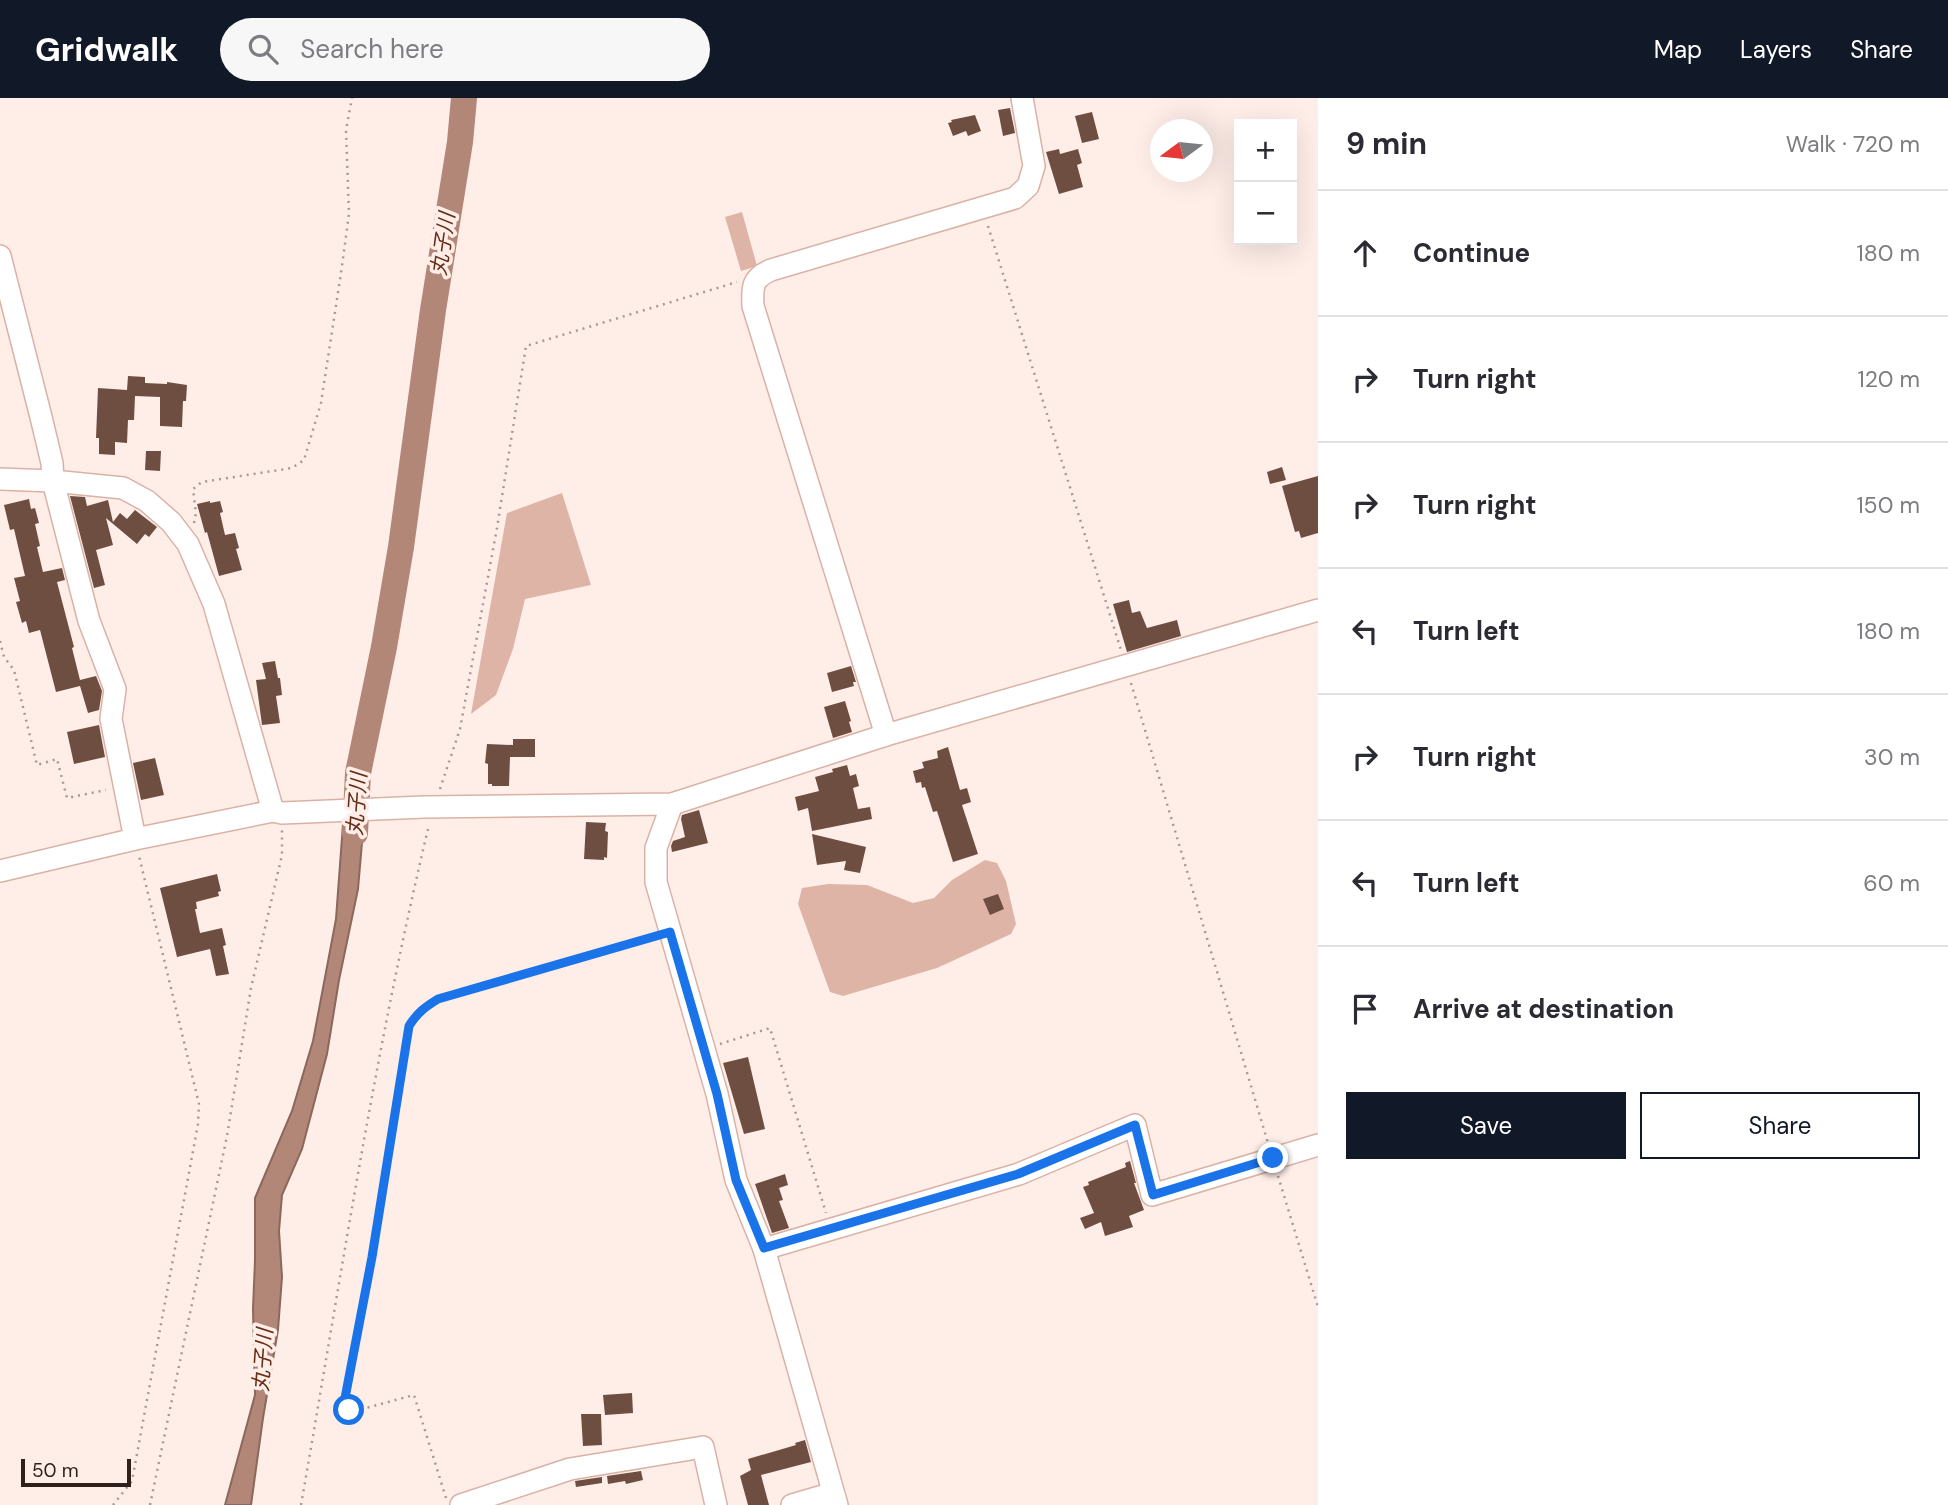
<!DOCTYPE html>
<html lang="en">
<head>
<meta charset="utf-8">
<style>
  :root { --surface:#fff; --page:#f7f7f7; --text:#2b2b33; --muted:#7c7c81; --line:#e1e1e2; --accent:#111827 }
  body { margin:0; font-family:"DM Sans","Noto Sans JP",sans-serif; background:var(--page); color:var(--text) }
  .controls { position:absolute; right:21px; top:21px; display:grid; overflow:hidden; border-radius:0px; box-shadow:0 7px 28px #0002 }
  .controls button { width:63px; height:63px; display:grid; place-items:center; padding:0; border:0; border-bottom:2px solid var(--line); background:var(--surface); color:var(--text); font:35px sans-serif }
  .compass { position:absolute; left:1150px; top:21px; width:63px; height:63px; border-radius:50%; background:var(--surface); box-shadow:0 7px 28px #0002; rotate:255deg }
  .scale { position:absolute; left:21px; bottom:18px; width:110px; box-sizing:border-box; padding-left:7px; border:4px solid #2f201b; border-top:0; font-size:19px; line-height:24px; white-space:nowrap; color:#2f201b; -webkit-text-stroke:5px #ffeee8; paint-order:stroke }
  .stop { position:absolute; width:21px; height:21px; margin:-16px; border:5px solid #1a73e8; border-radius:50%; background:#fff }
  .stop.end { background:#1a73e8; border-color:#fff; box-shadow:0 2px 7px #0008 }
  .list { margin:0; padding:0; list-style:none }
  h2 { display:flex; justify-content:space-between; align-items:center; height:91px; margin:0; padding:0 28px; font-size:30px }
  h2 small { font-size:23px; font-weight:400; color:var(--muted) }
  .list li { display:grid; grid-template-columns:46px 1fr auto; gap:21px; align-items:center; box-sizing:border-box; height:126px; padding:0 28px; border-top:2px solid var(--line) }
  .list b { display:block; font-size:26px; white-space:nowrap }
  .list em { font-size:23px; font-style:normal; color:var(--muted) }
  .actions { display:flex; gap:14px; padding:21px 28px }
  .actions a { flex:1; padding:16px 0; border:2px solid var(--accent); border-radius:0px; text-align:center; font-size:24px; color:var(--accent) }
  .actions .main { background:var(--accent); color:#fff }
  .icon { flex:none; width:38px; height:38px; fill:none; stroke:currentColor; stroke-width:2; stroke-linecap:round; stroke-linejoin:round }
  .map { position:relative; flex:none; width:1318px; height:1407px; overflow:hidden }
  header { display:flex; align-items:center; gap:42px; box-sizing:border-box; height:98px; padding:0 35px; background:var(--accent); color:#fff }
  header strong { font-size:33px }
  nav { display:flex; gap:38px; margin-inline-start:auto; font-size:24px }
  .search { width:490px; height:63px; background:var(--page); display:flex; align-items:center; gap:18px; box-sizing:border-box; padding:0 24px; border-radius:38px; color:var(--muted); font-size:26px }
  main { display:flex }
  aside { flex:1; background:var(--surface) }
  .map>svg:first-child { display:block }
</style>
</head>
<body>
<header>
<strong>Gridwalk</strong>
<div class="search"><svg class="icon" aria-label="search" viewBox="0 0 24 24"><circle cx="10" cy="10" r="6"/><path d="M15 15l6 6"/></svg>Search here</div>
<nav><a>Map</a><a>Layers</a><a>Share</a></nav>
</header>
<main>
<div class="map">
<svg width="1318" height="1407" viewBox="0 0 1318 1407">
  <rect width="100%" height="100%" fill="#ffeee8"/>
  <!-- green -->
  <g fill="#ddb4a6">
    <path d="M742,114L757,168L741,173L725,119Z"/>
    <path d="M562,395L591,487L525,501L513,551L496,597L471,616L507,415Z"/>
    <path d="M985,762L997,765L1006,783L1016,826L1011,836L937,870L843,898L830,894L798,806L802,790L828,786L867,787L913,805L934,800L952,782Z"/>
  </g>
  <!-- water -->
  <path fill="#b38777" stroke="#8b685b" stroke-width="2" d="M366,698L358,791L339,882L327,956L302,1051L282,1097L279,1133L282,1179L278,1232L263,1320L251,1407H225L255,1297L253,1211L255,1162V1100L292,1013L313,943L336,821L345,699Z"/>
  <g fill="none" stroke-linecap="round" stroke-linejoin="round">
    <!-- river -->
    <path stroke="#b38777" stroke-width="26" d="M355,735L358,675L384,549L401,449L433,212L460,44L464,0"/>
  </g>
  <!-- building -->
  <g fill="#6f4e42">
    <path d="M1010,10L1015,35L1003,38L998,12Z"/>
    <path d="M1092,14L1099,41L1082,45L1075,18Z"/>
    <path d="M975,17L981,33L968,38L966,33L953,38L948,25L952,24L951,22Z"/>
    <path d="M1059,51L1060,56L1078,51L1082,65L1077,67L1083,89L1059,96L1046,54Z"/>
    <path d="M128,278L145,279V285L167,286V284L187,287L186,303H183L182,329L160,328V299L135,298L134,322H128L127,345L115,344V357L99,356V340H96L98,290L127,292Z"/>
    <path d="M146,353H161L160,373L145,372Z"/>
    <path d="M1282,369L1286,382L1270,386L1267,374Z"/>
    <path d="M1318,378V435L1301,440L1299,433L1295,434L1282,388Z"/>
    <path d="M70,398L85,399L87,408L108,402L113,424L120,415L127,421L135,412L157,429L149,439L145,436L137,446L106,420L113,447L96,452L105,487L94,490Z"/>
    <path d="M29,401L31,411L35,410L39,425L35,426L40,448L37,449L43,474L62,470L65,482L57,484L74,549L72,550L80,582L96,578L102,593L99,612L88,615L80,588L56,594L40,532L29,535L26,523L22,525L16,504L20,503L14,480L25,478L14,431L10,432L4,407Z"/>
    <path d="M210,403V405L220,403L223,414L220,415L225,437L235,435L239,450L236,451L242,472L219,478L207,434L205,435L197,406Z"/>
    <path d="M1129,502L1132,515L1140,513L1147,530L1177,522L1181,538L1127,554L1113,506Z"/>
    <path d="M275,563L278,580H280L282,597L276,598L280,625L262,627L256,582L266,581L262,565Z"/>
    <path d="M851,568L856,584H853L854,588L832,594L827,575Z"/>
    <path d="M845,603L851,623L849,624L852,634L833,640L824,609Z"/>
    <path d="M99,627L105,659L74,666L67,634Z"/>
    <path d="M513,641H535V659H510L509,688H492V686H488V666L485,665L487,646L513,647Z"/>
    <path d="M948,649L960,692L967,690L971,704L962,707L978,756L953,764L937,713L933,714L925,689L922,690L921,684L916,685L913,673L924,670L922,664L938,660L937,653Z"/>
    <path d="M155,660L164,697L141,702L133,665Z"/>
    <path d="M847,667L850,678L856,676L859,688L853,690L858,711L870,709L872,721L812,733L808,710L798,713L795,699L819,693L815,679L833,674L832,671Z"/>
    <path d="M699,712L708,745L672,754L671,748L673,743L685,739L681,721L682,717Z"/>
    <path d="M586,724L606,725L605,733L608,734L607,760L604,759V762L584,761Z"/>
    <path d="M812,736L866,749L860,775L844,772L846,763L817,767Z"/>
    <path d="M217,776L221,793L218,794L219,798L196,804L197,811H195L200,835L222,830L226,847L223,848L229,876L216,878L210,851L177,859L160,790Z"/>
    <path d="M998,796L1004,811L990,817L983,801Z"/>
    <path d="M748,959L765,1031L744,1036L723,965Z"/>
    <path d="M1130,1063L1136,1085H1134L1144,1112L1129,1118L1133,1129L1105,1138L1101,1124L1085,1131L1080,1120L1094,1115L1083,1089L1089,1087L1088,1084L1126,1069L1125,1065Z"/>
    <path d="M785,1076L788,1087L779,1090L783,1102L779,1103L789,1130L772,1135L755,1086Z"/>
    <path d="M632,1295L633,1315L605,1317L603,1297Z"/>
    <path d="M581,1316H601L602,1347L583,1348Z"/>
    <path d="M805,1342L811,1364L761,1377L769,1407H748L740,1378L751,1372L748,1361L796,1347L795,1345Z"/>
    <path d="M641,1373L643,1382L626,1386L625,1383L608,1386L607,1378Z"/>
    <path d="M602,1379V1385L576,1389L575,1383Z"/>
  </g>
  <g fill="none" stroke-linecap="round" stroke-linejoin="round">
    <defs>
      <g id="minor">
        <path d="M0,158L41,319L52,365L53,383L89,523L115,591L111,621L135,741"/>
        <path d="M0,381L53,383L123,390L147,403L171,424L188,446L214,506L273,713"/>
        <path d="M886,637L753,208C752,189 752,180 771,172L1015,100L1028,88L1034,68L1022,0"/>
        <path d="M672,706L656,750V784L717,996L736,1082L764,1151L837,1407"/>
        <path d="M0,773L135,741L273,713L282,715L424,709L672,706L886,637L1318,512"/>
        <path d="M764,1151L1019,1076L1135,1027L1152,1097L1318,1047"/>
        <path d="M461,1407L570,1371L703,1349L716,1407"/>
        <path d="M792,1407L833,1395"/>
      </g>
    </defs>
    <!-- minor casing -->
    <use href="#minor" stroke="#d9b2a5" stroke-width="24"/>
    <!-- path -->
    <g stroke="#a89893" stroke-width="2.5" stroke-dasharray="2 5" stroke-linecap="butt">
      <path d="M988,128L1121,552"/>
      <path d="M194,425L196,415L193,391L202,384L292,370L304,362L321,305L341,175L349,116L346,32L352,0"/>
      <path d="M0,543L4,559L14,572L37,667L57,661L67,700L106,692"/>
      <path d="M1131,585L1268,1045"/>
      <path d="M440,691L460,631L497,430L526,248L737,184"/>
      <path d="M720,946L770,930L826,1115"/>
      <path d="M1278,1078L1318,1209"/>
      <path d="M446,1400L414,1297L355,1313L346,1309L345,1300L372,1159L409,927L422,910L438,901L653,839"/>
      <path d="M113,1407L132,1383L198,1026L199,1006L139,758"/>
      <path d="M150,1407L227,1038L251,890L282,757V731"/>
      <path d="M301,1407C341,1180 375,951 429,727"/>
    </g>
    <!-- minor -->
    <use href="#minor" stroke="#fff" stroke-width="21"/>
  </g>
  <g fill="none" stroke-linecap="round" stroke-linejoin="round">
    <!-- route -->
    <path stroke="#1a73e8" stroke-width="9" d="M349,1312L346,1309L345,1300L372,1159L409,928C417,915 425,909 438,901L670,834L717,996L736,1082L764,1150L1018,1076L1135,1027L1153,1097L1273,1060"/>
  </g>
  <g text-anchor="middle" stroke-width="7" stroke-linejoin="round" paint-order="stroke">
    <!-- water labels -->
    <g font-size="21" font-style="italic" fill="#662d17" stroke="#ffeee8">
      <text transform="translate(443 146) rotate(-82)" y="7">丸子川</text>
      <text transform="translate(357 706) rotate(-86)" y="7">丸子川</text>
      <text transform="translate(263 1262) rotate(-86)" y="7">丸子川</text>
    </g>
  </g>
</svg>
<div class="controls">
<button>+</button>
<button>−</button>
</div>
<svg class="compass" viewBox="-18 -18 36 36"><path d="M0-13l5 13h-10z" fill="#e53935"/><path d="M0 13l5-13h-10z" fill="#7c7c81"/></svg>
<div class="scale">50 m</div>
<div class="stop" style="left:349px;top:1312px"></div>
<div class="stop end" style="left:1273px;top:1060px"></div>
</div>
<aside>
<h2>9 min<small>Walk · 720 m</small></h2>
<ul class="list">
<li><svg class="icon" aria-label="ahead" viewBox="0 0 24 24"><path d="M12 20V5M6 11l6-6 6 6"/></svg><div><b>Continue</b></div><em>180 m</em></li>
<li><svg class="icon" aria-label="right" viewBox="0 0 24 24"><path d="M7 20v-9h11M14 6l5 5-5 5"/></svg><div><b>Turn right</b></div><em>120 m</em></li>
<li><svg class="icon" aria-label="right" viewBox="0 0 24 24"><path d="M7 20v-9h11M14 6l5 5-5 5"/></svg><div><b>Turn right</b></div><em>150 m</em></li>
<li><svg class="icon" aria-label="left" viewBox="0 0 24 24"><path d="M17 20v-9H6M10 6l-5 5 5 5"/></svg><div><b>Turn left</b></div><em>180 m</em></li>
<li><svg class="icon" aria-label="right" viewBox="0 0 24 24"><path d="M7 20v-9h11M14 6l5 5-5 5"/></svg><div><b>Turn right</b></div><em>30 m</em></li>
<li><svg class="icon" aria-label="left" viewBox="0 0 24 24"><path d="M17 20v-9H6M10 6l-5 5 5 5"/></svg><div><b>Turn left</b></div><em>60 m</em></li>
<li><svg class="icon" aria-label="arrive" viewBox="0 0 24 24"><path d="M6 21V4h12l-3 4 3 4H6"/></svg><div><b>Arrive at destination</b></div></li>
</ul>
<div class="actions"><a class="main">Save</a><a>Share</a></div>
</aside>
</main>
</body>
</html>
